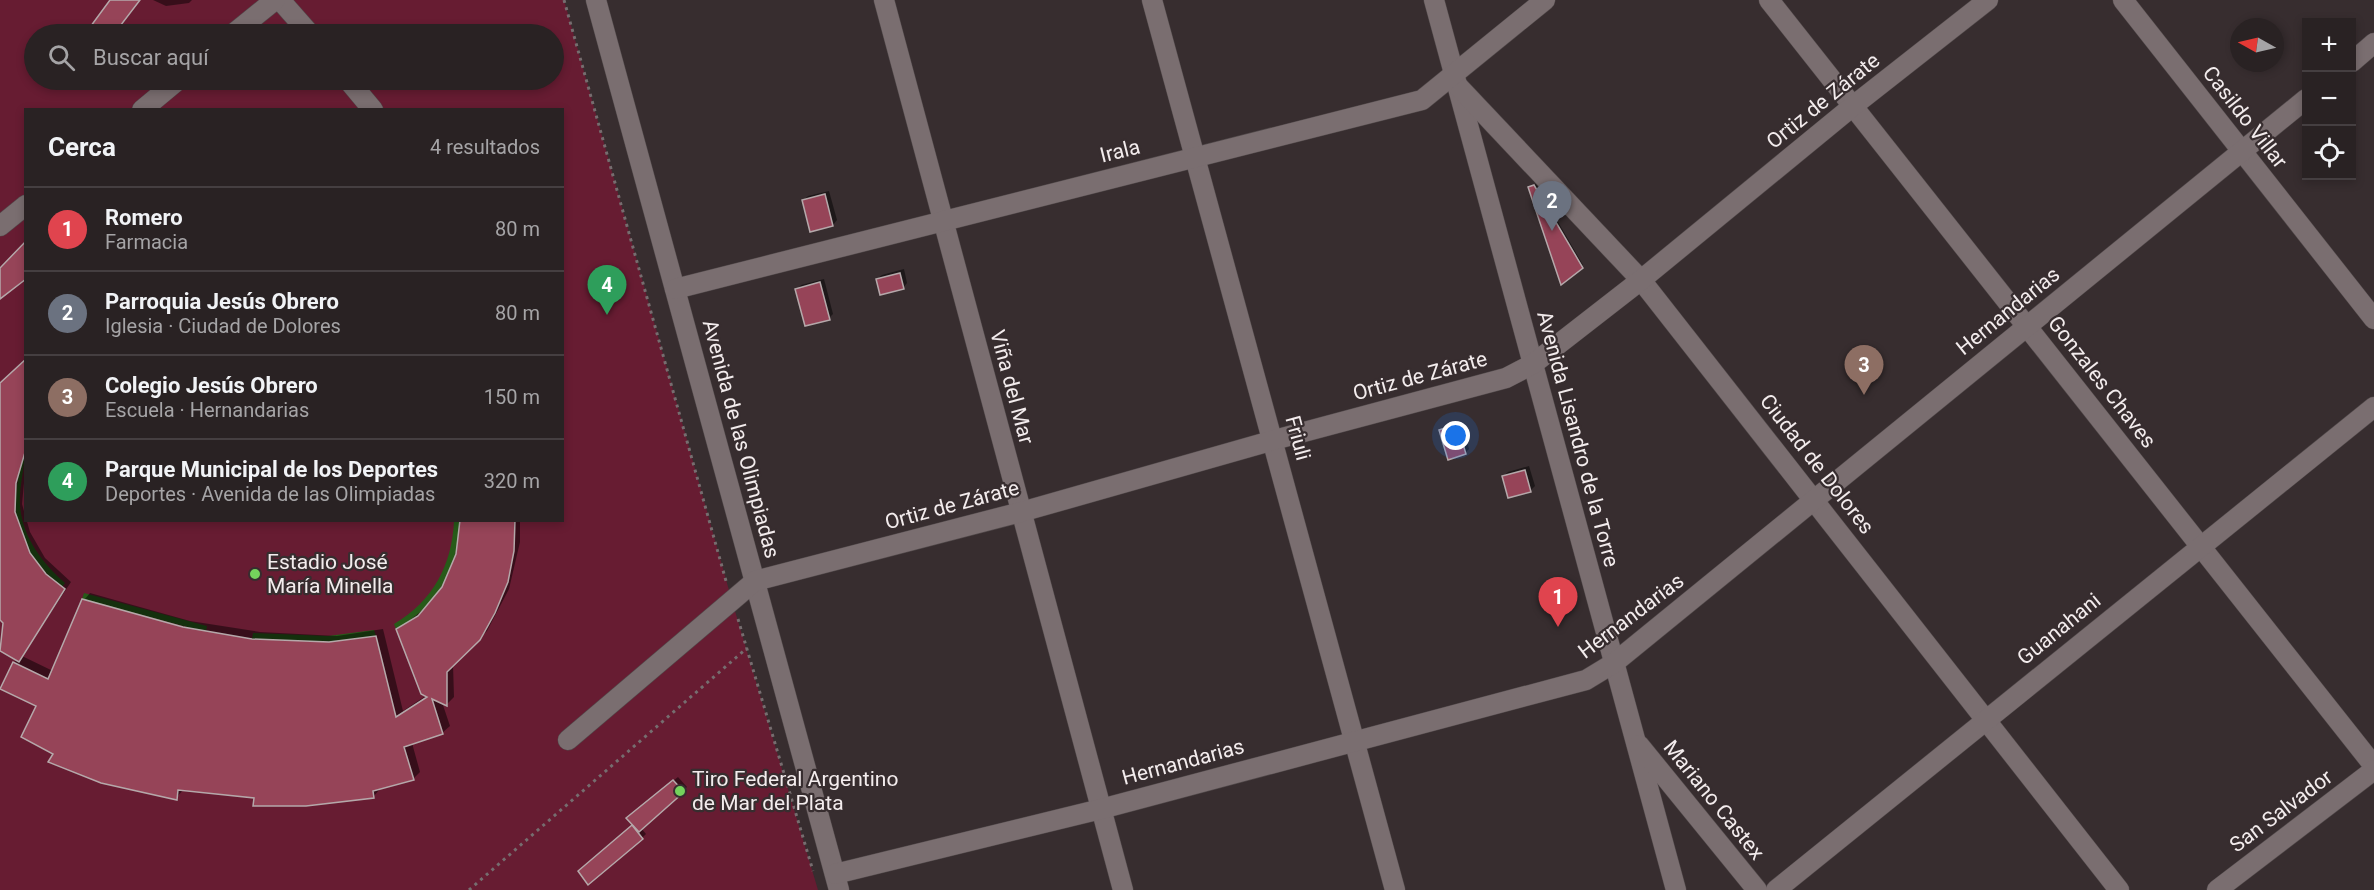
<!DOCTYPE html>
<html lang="es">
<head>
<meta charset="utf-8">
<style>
  :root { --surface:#292223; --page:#352f30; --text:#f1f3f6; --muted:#a5a4a6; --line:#453f41; --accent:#74d25c }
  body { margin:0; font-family:Roboto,sans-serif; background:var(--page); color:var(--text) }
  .controls { position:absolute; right:18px; top:18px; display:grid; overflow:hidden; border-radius:0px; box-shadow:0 3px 9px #0003 }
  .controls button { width:54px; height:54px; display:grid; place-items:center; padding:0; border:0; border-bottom:2px solid var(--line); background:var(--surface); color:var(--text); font:30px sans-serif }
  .compass { position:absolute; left:2230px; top:18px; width:54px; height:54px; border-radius:50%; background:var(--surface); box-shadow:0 3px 9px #0003; rotate:278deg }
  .you { position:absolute; left:1456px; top:436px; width:21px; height:21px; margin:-15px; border:4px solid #fff; border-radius:50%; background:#1a73e8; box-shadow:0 0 0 9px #1a73e833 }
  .badge { display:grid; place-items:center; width:39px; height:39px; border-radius:50%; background:var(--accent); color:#fff; font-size:20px; font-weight:700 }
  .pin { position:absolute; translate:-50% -50px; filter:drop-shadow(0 2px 3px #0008) }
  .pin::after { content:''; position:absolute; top:32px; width:21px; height:18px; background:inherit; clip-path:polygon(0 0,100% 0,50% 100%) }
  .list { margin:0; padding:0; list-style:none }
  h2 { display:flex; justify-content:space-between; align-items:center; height:78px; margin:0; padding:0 24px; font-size:26px }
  h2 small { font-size:20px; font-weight:400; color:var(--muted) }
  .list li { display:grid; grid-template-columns:39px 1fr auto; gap:18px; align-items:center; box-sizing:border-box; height:84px; padding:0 24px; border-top:2px solid var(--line) }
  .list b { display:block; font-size:22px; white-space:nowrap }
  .list p { margin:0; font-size:20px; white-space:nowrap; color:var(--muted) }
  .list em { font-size:20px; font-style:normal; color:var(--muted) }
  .icon { flex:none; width:33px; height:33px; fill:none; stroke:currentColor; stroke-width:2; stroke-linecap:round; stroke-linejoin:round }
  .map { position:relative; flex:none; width:2374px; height:890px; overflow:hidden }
  .search { position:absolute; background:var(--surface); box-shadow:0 3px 9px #0003; left:24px; top:24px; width:540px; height:66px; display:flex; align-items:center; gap:15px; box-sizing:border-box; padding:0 21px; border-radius:33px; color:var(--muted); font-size:22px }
  .panel { position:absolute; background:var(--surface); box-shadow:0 3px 9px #0003; left:24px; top:108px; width:540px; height:414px; border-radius:0px }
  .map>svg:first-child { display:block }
</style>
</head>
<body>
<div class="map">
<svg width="2374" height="890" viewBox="0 0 2374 890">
  <rect width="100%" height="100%" fill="#372d2f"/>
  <!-- green -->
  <path fill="#671c32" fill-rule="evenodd" d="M0,0H564L732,601L818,890H0ZM34,34H554V80H34ZM26,110H562V520H26Z"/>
  <!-- water -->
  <g fill="#275b19">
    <path d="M25,449C25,464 21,479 20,495C18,531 39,560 65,583L62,587C11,545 8,510 25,449Z"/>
    <path d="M454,521H460C459,566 437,608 396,629L394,624C433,601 452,565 454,521Z"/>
    <path d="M84,593L207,626L206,632L82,599Z"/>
    <path d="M374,630L376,636L329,642L252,639L253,633L328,636Z"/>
  </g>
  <!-- shadow -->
  <g fill="#0007">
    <path d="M111,0H140L115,34H94L90,30Z"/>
    <path d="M153,0H192L189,3L166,6Z"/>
    <path d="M1536,184L1583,265L1562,283L1531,186Z"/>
    <path d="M829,191L837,220L833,225L811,230L804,200L808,196Z"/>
    <path d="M904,269L907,283L903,288L877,279L882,275Z"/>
    <path d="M824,279L833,314L829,318L797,290L801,285Z"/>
    <path d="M26,361V462L22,504L30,532L45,558L71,582L22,656L53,671L84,599V602L189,631L190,628L85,599L90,593L190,621L260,632L337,636L383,629L403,711L427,695L398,629L431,604L450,577L460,542V520H520V542L509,589L487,631L453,664L454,697L447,704L442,702L450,726L442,733L412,743L420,772L413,779L381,788L373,797L255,796L184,789L176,798L55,753L38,706L14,663L17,659L0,650L5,623L0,617V386Z"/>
    <path d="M1461,421L1469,449L1465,453L1441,430L1445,426Z"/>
    <path d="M1529,466L1535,486L1531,490L1509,496L1504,476L1508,472Z"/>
    <path d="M678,777L687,787L641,828L646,834L642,838L584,867L634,824L632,814Z"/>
  </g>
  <!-- building -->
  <g fill="#964458" stroke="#b5a8aa" stroke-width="1.5">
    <path d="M110,0H140L114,34H85Z"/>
    <path d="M1534,185L1583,268L1561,285L1528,187Z"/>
    <path d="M825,194L833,226L810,232L802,200Z"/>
    <path d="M26,241V279L0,299V268Z"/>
    <path d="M900,273L904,289L880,295L876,279Z"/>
    <path d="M820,282L830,320L805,326L795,289Z"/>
    <path d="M26,359V449L16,483L15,512L30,553L46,574L65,589L19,662L0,651L3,623L0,620V383Z"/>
    <path d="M1457,424L1466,454L1448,460L1439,430Z"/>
    <path d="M1525,470L1531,492L1508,498L1502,476Z"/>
    <path d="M460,520H515L514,551L508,582L495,613L480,640L447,672V706L432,699L443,734L404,747L414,780L373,791L374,798L306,806H253L254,798L178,790L177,800L101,783L48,762L53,754L21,737L36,706L0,689L13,662L48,679L82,599L183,627L252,639L329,642L376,636L396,717L427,697L421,694L396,629L418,616L442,587L456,554Z"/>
    <path d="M673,780L684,792L639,832L626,818Z"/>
    <path d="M632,825L643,839L588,885L578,871Z"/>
  </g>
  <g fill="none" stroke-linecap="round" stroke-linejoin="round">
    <defs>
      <g id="minor">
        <path d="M280,0L310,34"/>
        <path d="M596,0L839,890"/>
        <path d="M884,0L1123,890"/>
        <path d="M1152,0L1395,890"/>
        <path d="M1434,0L1676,890"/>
        <path d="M1769,0L2374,766"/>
        <path d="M2123,0L2374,319"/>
        <path d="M233,34L275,0"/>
        <path d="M2352,62L2374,43"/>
        <path d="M348,80L373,110"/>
        <path d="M1457,85L1641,280L2119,890"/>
        <path d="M142,110L178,80"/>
        <path d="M0,226L26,205"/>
        <path d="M675,289L1422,100L1545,0"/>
        <path d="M568,740L755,581L1021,512L1274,440L1506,378L1533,364L1641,280L1853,106L1988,0"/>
        <path d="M1639,745L1757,890"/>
        <path d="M835,874L1101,809L1586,680L1614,663L2306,99"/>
        <path d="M1776,890L2374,407"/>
        <path d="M2217,890L2374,770"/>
      </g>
    </defs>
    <!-- minor casing -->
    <use href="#minor" stroke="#51494a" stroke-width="21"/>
    <!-- path -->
    <g stroke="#766d6f" stroke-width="3" stroke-dasharray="3 4.5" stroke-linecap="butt">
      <path d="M564,0L726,581"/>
      <path d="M738,619L813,871"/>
      <path d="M469,890L747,648"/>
    </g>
    <!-- minor -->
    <use href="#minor" stroke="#7a6e70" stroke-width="20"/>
  </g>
  <!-- markers -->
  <g fill="#74d25c" stroke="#372d2f" stroke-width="2">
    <circle cx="255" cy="574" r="6"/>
    <circle cx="680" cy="791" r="6"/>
  </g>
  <g text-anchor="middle" stroke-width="4.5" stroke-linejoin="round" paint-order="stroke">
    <!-- street labels -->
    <g font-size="21" fill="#f3eced" stroke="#372d2f">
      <text transform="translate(1823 101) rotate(-39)" y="7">Ortiz de Zárate</text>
      <text transform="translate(2245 117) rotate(52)" y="7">Casildo Villar</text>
      <text transform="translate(1120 151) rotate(-14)" y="7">Irala</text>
      <text transform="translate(2008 311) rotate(-39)" y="7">Hernandarias</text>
      <text transform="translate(1420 376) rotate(-15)" y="7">Ortiz de Zárate</text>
      <text transform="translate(2102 382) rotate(52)" y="7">Gonzales Chaves</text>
      <text transform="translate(1012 387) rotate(75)" y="7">Viña del Mar</text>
      <text transform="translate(1298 438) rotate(75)" y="7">Friuli</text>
      <text transform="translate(741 439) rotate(75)" y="7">Avenida de las Olimpiadas</text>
      <text transform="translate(1578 439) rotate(75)" y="7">Avenida Lisandro de la Torre</text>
      <text transform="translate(1817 464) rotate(52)" y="7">Ciudad de Dolores</text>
      <text transform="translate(952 505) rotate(-15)" y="7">Ortiz de Zárate</text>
      <text transform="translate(1631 616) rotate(-37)" y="7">Hernandarias</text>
      <text transform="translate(2059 629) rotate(-39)" y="7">Guanahani</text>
      <text transform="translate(1183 762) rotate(-15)" y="7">Hernandarias</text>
      <text transform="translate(1714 800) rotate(51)" y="7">Mariano Castex</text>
      <text transform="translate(2281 811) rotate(-37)" y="7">San Salvador</text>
    </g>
    <!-- poi labels -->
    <g font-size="21" fill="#f3eced" stroke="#372d2f" text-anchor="start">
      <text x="267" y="569">Estadio José<tspan x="267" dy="24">María Minella</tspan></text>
      <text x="692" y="786">Tiro Federal Argentino<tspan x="692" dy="24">de Mar del Plata</tspan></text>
    </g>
  </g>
</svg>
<div class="controls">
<button>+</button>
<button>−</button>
<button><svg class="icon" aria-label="locate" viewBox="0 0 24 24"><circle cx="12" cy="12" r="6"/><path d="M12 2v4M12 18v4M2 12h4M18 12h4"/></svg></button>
</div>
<svg class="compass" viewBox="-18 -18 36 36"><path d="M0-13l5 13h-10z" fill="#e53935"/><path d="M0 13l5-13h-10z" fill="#a5a4a6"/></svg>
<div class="you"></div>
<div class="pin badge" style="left:1558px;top:627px;background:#e0444e">1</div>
<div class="pin badge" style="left:1552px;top:231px;background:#6b7280">2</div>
<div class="pin badge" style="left:1864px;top:395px;background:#8d6e63">3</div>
<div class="pin badge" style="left:607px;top:315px;background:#2e9e5b">4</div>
<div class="search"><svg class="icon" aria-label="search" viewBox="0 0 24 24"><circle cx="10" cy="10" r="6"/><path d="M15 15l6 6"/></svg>Buscar aquí</div>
<section class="panel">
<h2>Cerca<small>4 resultados</small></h2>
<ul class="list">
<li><span class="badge" style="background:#e0444e">1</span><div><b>Romero</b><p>Farmacia</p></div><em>80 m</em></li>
<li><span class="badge" style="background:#6b7280">2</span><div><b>Parroquia Jesús Obrero</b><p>Iglesia · Ciudad de Dolores</p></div><em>80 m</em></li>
<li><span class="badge" style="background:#8d6e63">3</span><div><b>Colegio Jesús Obrero</b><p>Escuela · Hernandarias</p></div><em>150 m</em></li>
<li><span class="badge" style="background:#2e9e5b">4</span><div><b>Parque Municipal de los Deportes</b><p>Deportes · Avenida de las Olimpiadas</p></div><em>320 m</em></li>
</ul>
</section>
</div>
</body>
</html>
